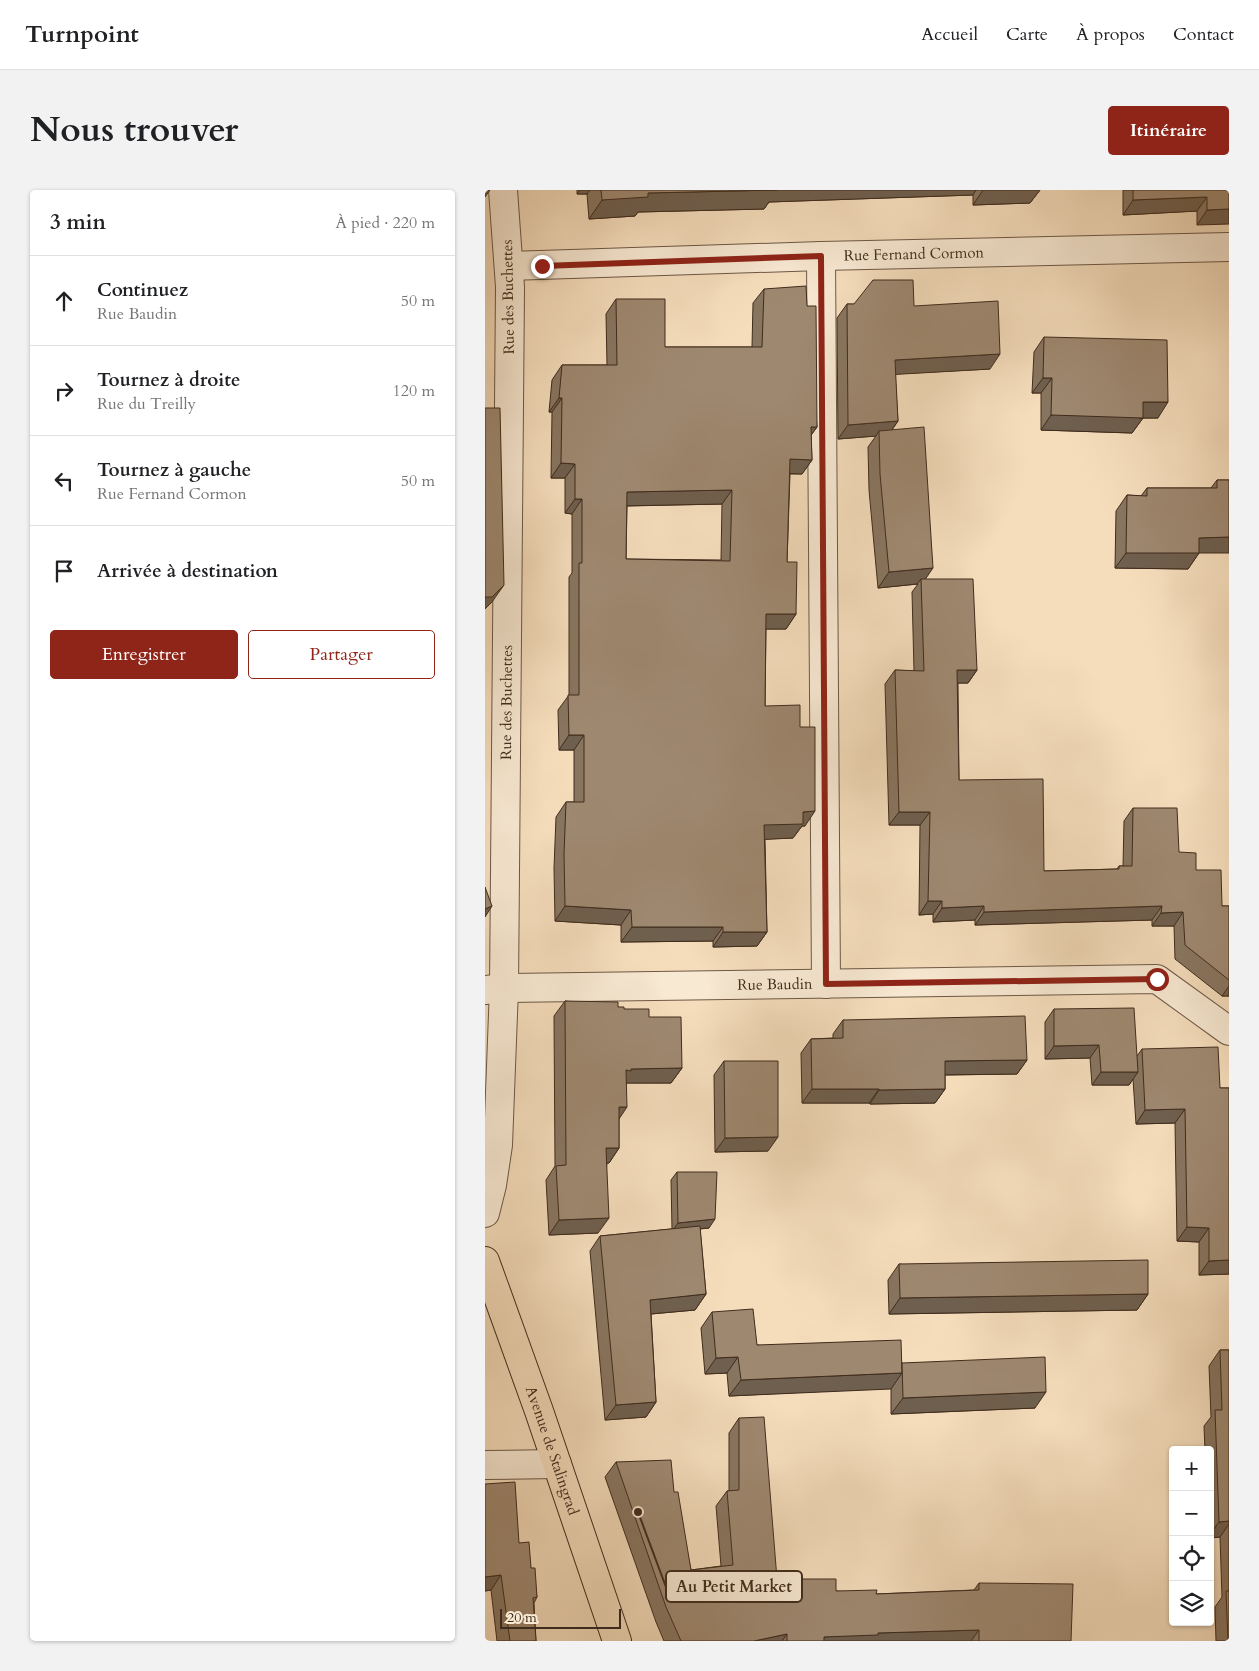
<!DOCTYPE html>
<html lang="fr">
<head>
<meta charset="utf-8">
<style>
  :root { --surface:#fff; --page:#f2f2f2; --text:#202124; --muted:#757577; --line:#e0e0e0; --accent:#8f2418 }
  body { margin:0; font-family:Cardo,serif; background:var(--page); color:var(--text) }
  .controls { position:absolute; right:15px; bottom:15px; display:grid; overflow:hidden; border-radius:5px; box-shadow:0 1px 4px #0004 }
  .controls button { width:45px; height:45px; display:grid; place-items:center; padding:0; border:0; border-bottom:1px solid var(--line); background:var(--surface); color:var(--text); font:25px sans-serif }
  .scale { position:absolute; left:15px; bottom:12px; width:121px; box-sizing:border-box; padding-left:5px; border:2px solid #402c1d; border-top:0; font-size:14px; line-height:18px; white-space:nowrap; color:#402c1d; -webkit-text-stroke:4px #f8e9d3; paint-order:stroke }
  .stop { position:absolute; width:15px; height:15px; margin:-11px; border:4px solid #8f2418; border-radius:50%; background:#fff }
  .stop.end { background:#8f2418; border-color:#fff; box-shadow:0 1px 5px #0008 }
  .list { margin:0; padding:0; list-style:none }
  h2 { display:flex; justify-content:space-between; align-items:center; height:65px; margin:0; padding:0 20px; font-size:21px }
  h2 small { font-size:16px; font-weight:400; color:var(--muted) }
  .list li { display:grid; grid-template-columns:32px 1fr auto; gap:15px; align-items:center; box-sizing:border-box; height:90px; padding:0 20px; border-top:1px solid var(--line) }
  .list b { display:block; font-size:19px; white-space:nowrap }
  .list p { margin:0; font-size:16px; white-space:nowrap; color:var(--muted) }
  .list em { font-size:16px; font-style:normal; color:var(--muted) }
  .actions { display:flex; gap:10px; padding:15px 20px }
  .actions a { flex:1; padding:11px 0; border:1px solid var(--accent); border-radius:5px; text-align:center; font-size:18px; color:var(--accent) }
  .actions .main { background:var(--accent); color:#fff }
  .icon { flex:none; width:28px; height:28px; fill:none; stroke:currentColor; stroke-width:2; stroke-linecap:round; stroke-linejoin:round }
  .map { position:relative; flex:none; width:744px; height:1451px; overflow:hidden; border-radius:5px }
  header { display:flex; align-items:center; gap:30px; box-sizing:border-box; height:70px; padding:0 25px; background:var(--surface); border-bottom:1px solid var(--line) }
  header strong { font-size:24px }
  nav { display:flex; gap:28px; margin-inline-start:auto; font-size:18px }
  .intro { display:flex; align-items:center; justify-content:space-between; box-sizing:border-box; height:120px; padding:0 30px }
  h1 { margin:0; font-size:35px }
  .button { padding:12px 22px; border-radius:5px; background:var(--accent); color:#fff; font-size:18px; font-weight:700 }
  main { display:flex; gap:30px; padding:0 30px }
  aside { flex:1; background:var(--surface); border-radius:5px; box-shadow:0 1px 4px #0004 }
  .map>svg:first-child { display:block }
</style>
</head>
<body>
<header>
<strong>Turnpoint</strong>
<nav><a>Accueil</a><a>Carte</a><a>À propos</a><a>Contact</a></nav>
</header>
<div class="intro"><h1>Nous trouver</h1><a class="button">Itinéraire</a></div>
<main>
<aside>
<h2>3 min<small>À pied · 220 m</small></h2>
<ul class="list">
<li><svg class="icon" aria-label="ahead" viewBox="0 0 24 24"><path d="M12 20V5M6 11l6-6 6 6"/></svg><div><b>Continuez</b><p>Rue Baudin</p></div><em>50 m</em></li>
<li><svg class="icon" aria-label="right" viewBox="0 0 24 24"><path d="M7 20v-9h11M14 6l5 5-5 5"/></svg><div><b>Tournez à droite</b><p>Rue du Treilly</p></div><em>120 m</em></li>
<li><svg class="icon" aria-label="left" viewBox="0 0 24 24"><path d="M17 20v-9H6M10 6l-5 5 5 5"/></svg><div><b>Tournez à gauche</b><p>Rue Fernand Cormon</p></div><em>50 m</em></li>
<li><svg class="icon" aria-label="arrive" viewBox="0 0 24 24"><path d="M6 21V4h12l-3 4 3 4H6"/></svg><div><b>Arrivée à destination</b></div></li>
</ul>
<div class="actions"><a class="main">Enregistrer</a><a>Partager</a></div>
</aside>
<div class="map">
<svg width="744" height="1451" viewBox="0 0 744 1451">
  <rect width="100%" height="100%" fill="#f5ddbc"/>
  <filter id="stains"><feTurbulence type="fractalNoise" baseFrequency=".004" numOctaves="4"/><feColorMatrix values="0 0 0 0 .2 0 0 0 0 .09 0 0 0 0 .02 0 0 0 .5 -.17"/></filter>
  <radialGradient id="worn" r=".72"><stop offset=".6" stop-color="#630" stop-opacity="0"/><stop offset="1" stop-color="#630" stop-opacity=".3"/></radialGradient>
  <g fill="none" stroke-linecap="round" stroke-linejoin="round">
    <defs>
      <g id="minor">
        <path d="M336,66L341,794"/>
        <path id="s1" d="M24,76L336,66L744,57"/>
        <path id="s2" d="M0,800L19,798L672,789L744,841"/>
        <path id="s3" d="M0,1023L7,995L13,955L19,798L25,97L18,0"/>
        <path d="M0,1275L72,1274"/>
      </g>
      <g id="major">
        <path id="s4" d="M0,1071L54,1221L132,1451"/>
      </g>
    </defs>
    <!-- minor casing -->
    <use href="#minor" stroke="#6d5845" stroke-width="30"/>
    <!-- major casing -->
    <use href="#major" stroke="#402c1d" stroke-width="30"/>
    <!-- minor -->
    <use href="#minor" stroke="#f8e9d3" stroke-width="28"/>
    <!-- major -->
    <use href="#major" stroke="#f5ddbc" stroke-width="28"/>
  </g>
  <!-- wall -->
  <g fill="#887560" stroke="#402c1d" fill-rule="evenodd">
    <path d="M92,0H555L545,13L488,15V5L370,9L284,12L279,19L153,22L150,26L104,29L102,4H92Z"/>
    <path d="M638,0H744L712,35V21L638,25Z"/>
    <path d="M279,99L322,116L332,237L326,245L327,270L317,284H305L302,372L311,424L301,439H281L280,516L315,537L320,636H317L308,648L280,649L282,742L272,756L228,757V751L136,752V735L70,731L69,678L71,627L81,612H89V560H74L73,520L84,505V387L87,383V324L80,323V288H66L67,222H64L67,190L77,175H122L121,124L131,109L180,157H267L268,113ZM237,314L236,370L141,369L142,316Z"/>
    <path d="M362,114L429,116L505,179L410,184L413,231L407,240L440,389L492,480L483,493H473L474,590L559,681L632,679L634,676H638L639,631L648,618L694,662L711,680L737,716H744V806H737L690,769L689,736H667V730L490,735V730L448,732V724L434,725L435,635H404L400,494L410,480L429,481L427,402L433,394L393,398L384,300L383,257L391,246L353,249L352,128Z"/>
    <path d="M559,147L673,228H658L647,243L556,240V203H547L549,162Z"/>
    <path d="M732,290H744L714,363L703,379L630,378L631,321L642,305L656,306L662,298H726Z"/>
    <path d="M80,811L133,817L164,827L197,878L186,893H141L134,929V958L124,973H122L113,1043L64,1045L61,990L70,976L69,826Z"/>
    <path d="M569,819L652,866L657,859L735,898H744V1084L714,1085V1052L692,1051L690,933L651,934L648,889L644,895H607L605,868L560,869V832Z"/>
    <path d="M358,830L542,870L532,884L460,885V899L450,913L385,914L384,913H317L316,863L326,849L348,848V844Z"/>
    <path d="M239,871L283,961L230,962L229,885Z"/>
    <path d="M192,982L224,1038L215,1039L221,1104L210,1120L166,1124L171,1212L161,1227L120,1230L105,1061L115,1046L187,1039L186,990Z"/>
    <path d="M414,1074L663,1104L652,1120L404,1124L403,1090Z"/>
    <path d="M227,1122L272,1155L417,1173L550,1218L406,1224V1198L244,1206L242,1183L220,1184L216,1138Z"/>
    <path d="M735,1160H744V1451H731L730,1417L737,1407L735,1347L725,1348V1260H720L719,1236L726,1227L724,1176Z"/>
    <path d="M254,1228L292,1389L351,1401L391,1404L489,1400L494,1393L586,1451H179L171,1432L120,1287L131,1272L189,1302L206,1380L236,1376L231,1316L242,1301H244V1243Z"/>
    <path d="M0,1294L34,1353L46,1378L52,1407L49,1413L51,1451H12L6,1400L0,1401Z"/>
  </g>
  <!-- shaded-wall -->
  <g fill="#6f5f4e" stroke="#402c1d">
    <path d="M0,0H5L0,7Z"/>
    <path d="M95,0H105L102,4H92Z"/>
    <path d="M288,0H491L488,5L284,12L279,19L153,22L150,26L104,29L117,10L163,3Z"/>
    <path d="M498,0H555L545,13L488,15Z"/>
    <path d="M722,7L712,21L638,25L648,10Z"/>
    <path d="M744,19V34L712,35L722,20Z"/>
    <path d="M515,164L505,179L400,185L410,170Z"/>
    <path d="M558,188H567L556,203H547Z"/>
    <path d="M74,208H77L67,222H64Z"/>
    <path d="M658,212H683L673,228H654H658L647,243L556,240L566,225Z"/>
    <path d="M413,231L403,245L394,241L391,246L353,249L363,235Z"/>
    <path d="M326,237H332L322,251Z"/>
    <path d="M305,269L327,270L317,284L295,283Z"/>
    <path d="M76,273L90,274L80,288H66Z"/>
    <path d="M247,300L237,314L132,316L142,302Z"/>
    <path d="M90,309H97L87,324L80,323Z"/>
    <path d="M744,347V363H714L703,379L630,378L641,363L714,348Z"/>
    <path d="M448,378L437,394L436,389L432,394L393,398L404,382Z"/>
    <path d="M19,395L7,412L0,419V407Z"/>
    <path d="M281,424H311L301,439H271Z"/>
    <path d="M472,480H492L483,493H463Z"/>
    <path d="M84,545H99L89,560H74Z"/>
    <path d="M330,621L320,636H317L308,648L269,650L279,635L318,622Z"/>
    <path d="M414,622H445L435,635H404Z"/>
    <path d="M443,711H457L448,724L434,725Z"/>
    <path d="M7,716L0,727V719Z"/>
    <path d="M80,716L146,720L136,735L70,731Z"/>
    <path d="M499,716L490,730L448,732L457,718Z"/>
    <path d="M677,716L667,730L490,735L499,722Z"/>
    <path d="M698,722L689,736H667L676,723Z"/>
    <path d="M147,737H238L228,751L136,752Z"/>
    <path d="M238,742H282L272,756L228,757Z"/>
    <path d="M744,796V806H737Z"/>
    <path d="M614,855L605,868L560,869L569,856Z"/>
    <path d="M542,870L532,884L450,885L460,871Z"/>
    <path d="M197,878L186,893H137L141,880L146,879Z"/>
    <path d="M616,882H653L644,895H607Z"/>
    <path d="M327,899H394L384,913H317Z"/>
    <path d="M460,899L450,913L385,914L394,900Z"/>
    <path d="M134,917H142L132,932Z"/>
    <path d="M700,919L690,933L651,934L660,920Z"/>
    <path d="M293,947L283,961L230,962L240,948Z"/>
    <path d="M121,958H134L124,973H111Z"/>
    <path d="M124,1028L113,1043L64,1045L74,1030Z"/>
    <path d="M230,1029L224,1038L187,1041L193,1033Z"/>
    <path d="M702,1037L724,1038L714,1052L692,1051Z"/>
    <path d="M744,1070V1084L714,1085L724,1071Z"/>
    <path d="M221,1104L210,1120L154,1125L165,1110Z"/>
    <path d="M663,1104L652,1120L404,1124L415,1108Z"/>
    <path d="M253,1167L242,1183L220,1184L231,1168Z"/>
    <path d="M417,1183L406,1199L244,1206L256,1190Z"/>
    <path d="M561,1202L550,1218L406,1224L418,1208Z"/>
    <path d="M171,1212L161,1227L120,1230L131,1215Z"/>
    <path d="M744,1331V1334L735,1347L725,1348V1344L734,1332Z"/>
    <path d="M16,1385L6,1400L0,1401V1387Z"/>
    <path d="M494,1440L486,1451H336L339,1447L393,1443Z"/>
    <path d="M302,1444L297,1451H269Z"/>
  </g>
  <!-- building -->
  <g fill="#9e8870" stroke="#402c1d" fill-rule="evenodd">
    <path d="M116,0H292L163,3V7L117,10Z"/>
    <path d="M648,0H744V19L722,20V7L648,10Z"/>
    <path d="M388,90H428L429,116L513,111L515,164L410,170L413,231L363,235L362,114H369Z"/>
    <path d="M321,96L322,116H331L332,237H326L327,270L305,269L302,372H312L311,424H281L280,516L315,515V537H330V621L318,622V634L279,635L282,742H238V737H147L146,720L80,716L79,664L81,612H99V545H84L83,505H94V373H97V309H90V274L76,273L77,208H74L77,175H132L131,109H180V157H277L279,99ZM247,300L245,371L141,369L142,302Z"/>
    <path d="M559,147L682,150L683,212H658V228L566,225L567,188H558Z"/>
    <path d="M0,218H15L19,395L7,407H0Z"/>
    <path d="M439,237L448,378L404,382L395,284L394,241Z"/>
    <path d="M732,290H744V347L714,348V363H641L642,305L662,306V298H732Z"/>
    <path d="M436,389H488L492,480H472L474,590L558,589L559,681L634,679V676H647L648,618H692L694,662L711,663V680H736L737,716H744V790L700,755L698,722L676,723L677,716L499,722V716L457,718V711H443L445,622H414L410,480L439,481Z"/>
    <path d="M0,697L7,716L0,719Z"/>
    <path d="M80,811L133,812V817H139V819H164V827H196L197,878L146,879V881L141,880L142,917H134V958H121L124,1028L74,1030L71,976L81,975Z"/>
    <path d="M649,818L653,882H616L614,855L569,856V819Z"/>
    <path d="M540,826L542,870L460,871V899L394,900V899H327L326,849L358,848V830Z"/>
    <path d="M733,857L735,898H744V1070L724,1071V1038L702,1037L700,919L660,920L657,859Z"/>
    <path d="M239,871H293V947L240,948Z"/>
    <path d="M192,982H232L230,1029L193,1033Z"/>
    <path d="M215,1036L221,1104L165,1110L171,1212L131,1215L115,1046Z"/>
    <path d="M663,1070V1104L415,1108L414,1074Z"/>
    <path d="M268,1119L272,1155L416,1150L417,1183L256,1190L253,1167L231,1168L227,1122Z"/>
    <path d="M735,1160H744V1331L734,1332L730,1220H737Z"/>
    <path d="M560,1167L561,1202L418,1208L417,1173Z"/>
    <path d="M279,1227L292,1389H351V1401L392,1400L391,1404L494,1400V1393L588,1394L586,1451H494V1440L393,1443V1445L339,1447V1451H302V1444L269,1451H196L181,1417L131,1272L186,1270L189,1302H193L206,1380L248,1375L242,1301L254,1300V1228Z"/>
    <path d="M30,1292L34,1353L44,1352L46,1378H50L52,1407L48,1408L51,1451H25L16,1385L0,1387V1294Z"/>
    <path d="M741,1401H744V1451H743Z"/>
  </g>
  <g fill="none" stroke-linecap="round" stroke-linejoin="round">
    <!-- route -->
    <path stroke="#8f2418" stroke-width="6" d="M57,76L336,66L341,794L672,789"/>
  </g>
  <g text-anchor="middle" stroke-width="4" stroke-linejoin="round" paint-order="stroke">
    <!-- street labels -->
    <g font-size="15" fill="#402c1d" stroke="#f8e9d3">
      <text dy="5" stroke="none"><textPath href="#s1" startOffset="405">Rue Fernand Cormon</textPath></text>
      <text transform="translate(23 107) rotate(-91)" y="5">Rue des Buchettes</text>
      <text dy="5" stroke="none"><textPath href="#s3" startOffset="512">Rue des Buchettes</textPath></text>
      <text dy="5" stroke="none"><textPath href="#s2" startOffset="290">Rue Baudin</textPath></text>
      <text dy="5" stroke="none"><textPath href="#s4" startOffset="201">Avenue de Stalingrad</textPath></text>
    </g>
  </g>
  <!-- callouts -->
  <path fill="none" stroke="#402c1d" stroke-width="2" d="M153 1322L181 1397"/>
  <circle fill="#402c1d" stroke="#f8e9d3" stroke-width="2" cx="153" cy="1322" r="5"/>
  <rect fill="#f8e9d3" stroke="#402c1d" stroke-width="2" x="181" y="1381" width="136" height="31" rx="5"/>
  <g font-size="16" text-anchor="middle" font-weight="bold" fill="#402c1d">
    <text x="249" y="1402">Au Petit Market</text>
  </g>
  <rect width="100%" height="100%" filter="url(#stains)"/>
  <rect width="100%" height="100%" fill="url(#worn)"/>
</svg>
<div class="controls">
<button>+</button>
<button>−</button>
<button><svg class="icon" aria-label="locate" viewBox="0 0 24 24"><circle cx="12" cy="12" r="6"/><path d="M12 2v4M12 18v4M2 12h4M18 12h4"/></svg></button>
<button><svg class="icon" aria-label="layers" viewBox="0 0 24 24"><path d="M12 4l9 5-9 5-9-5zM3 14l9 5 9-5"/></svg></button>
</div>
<div class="scale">20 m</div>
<div class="stop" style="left:672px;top:789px"></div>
<div class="stop end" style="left:57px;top:76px"></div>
</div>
</main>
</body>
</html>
